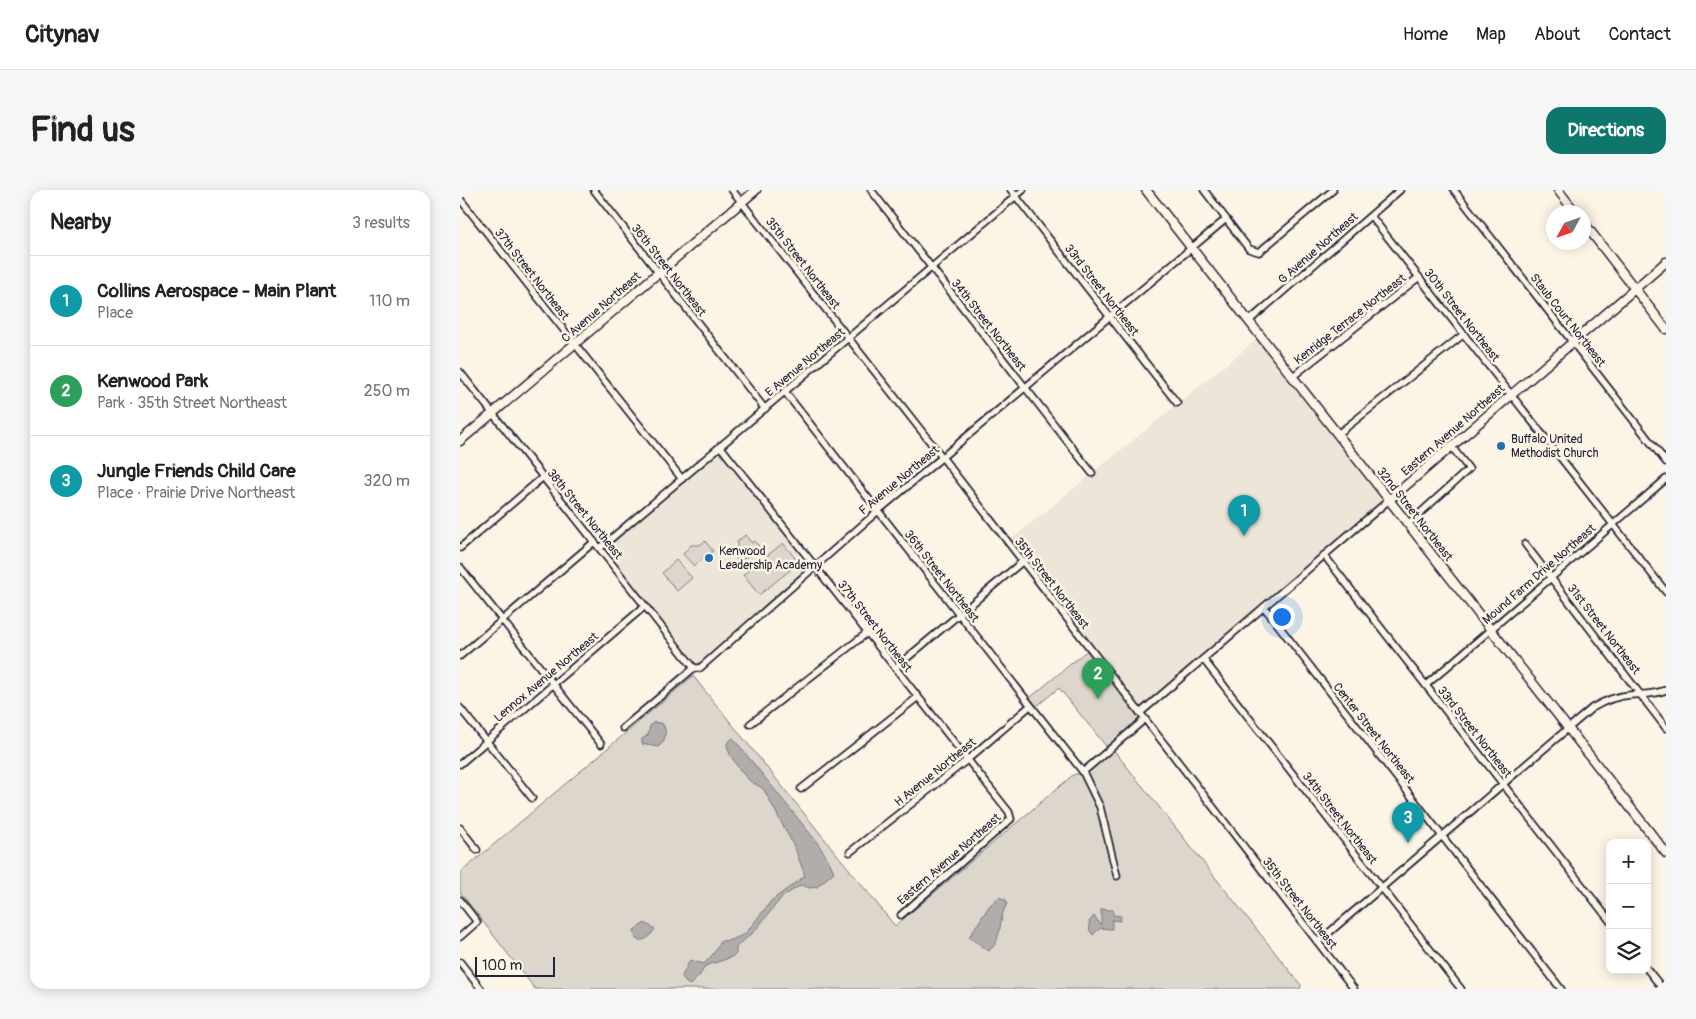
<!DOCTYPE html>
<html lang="en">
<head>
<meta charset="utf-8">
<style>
  :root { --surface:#fff; --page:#f6f6f6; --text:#222; --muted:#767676; --line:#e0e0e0; --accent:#0f766e }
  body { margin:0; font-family:Pangolin,sans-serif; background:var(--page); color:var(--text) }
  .controls { position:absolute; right:15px; bottom:15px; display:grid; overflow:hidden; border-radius:10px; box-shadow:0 2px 12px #0003 }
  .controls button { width:45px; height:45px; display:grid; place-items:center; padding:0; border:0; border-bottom:1px solid var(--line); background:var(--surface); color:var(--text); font:25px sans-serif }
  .compass { position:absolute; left:1086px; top:15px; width:45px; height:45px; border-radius:50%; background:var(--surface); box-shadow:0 2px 12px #0003; rotate:230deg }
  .scale { position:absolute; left:15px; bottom:12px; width:80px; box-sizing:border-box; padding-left:5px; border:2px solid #22223b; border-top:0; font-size:14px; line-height:18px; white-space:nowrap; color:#22223b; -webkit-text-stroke:4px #fcf5e5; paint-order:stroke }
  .you { position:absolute; left:821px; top:426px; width:18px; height:18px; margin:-12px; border:4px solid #fff; border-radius:50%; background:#1a73e8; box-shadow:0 0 0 8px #1a73e833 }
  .badge { display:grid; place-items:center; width:32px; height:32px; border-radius:50%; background:var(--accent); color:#fff; font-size:16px; font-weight:700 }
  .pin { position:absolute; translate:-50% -41px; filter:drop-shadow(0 1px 2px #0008) }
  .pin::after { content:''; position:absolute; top:26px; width:18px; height:15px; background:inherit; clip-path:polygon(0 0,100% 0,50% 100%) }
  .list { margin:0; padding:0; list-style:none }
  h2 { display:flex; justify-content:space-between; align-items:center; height:65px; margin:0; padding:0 20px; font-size:21px }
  h2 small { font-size:16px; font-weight:400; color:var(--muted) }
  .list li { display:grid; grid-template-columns:32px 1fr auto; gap:15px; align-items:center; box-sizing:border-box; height:90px; padding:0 20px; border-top:1px solid var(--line) }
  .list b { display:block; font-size:19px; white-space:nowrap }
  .list p { margin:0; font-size:16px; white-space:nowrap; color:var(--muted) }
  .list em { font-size:16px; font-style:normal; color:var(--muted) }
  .icon { flex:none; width:28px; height:28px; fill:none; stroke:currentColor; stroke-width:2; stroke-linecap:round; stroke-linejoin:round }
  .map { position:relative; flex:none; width:1206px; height:799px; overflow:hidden; border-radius:15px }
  header { display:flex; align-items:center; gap:30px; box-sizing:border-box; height:70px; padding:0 25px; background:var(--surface); border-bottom:1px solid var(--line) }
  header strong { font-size:24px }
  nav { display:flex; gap:28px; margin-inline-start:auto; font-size:18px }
  .intro { display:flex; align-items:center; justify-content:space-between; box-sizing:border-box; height:120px; padding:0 30px }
  h1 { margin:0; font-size:35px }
  .button { padding:12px 22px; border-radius:15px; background:var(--accent); color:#fff; font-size:18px; font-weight:700 }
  main { display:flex; gap:30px; padding:0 30px }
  aside { flex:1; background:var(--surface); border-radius:15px; box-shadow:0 2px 12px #0003 }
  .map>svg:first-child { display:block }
</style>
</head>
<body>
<header>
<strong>Citynav</strong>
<nav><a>Home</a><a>Map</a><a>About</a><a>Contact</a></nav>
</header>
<div class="intro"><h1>Find us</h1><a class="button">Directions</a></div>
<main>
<aside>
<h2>Nearby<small>3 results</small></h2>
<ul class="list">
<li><span class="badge" style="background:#0f9aa8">1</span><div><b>Collins Aerospace - Main Plant</b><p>Place</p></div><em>110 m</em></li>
<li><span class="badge" style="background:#2e9e5b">2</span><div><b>Kenwood Park</b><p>Park · 35th Street Northeast</p></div><em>250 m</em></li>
<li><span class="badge" style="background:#0f9aa8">3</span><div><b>Jungle Friends Child Care</b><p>Place · Prairie Drive Northeast</p></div><em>320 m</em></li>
</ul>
</aside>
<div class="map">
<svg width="1206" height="799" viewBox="0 0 1206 799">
  <rect width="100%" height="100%" fill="#fcf5e5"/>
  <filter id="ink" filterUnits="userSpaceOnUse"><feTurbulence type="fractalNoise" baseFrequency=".02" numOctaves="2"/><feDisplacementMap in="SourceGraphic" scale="10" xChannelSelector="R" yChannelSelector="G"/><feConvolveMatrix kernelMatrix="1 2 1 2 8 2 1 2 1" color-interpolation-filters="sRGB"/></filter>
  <g filter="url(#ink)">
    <!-- built -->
    <g fill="#ece5d8">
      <path d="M801,146L929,310L680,523L548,352Z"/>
      <path d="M259,260L355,375L240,478H234L140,358Z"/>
    </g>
    <!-- green -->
    <g fill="#dcd6cc" stroke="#7f7c84">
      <path d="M285,345L292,353L294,351L299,356L284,369L277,370L271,364L277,359V352Z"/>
      <path d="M245,351L253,361L234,376L223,364L231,355H240Z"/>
      <path d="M323,353L339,373L299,405L283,385Z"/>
      <path d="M216,370L232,388L217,401L202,383Z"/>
      <path d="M630,458L685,529L652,558L841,795L840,799H75L0,702V683L233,486L435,736L613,585L623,582L649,560L599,498L573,519L566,511Z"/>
    </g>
    <!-- water -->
    <g fill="#b2adab" stroke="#78757e">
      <path d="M194,532L203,534C207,542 206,551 198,557L182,554V549L188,545L190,536Z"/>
      <path d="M273,548L356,651L368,669L374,682L357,697L350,698L341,695L322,707L294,742L276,757V764C271,769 252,773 245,776L240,785L230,795L225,792L222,786L230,770L244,774L254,763L261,751L271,750L285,744L312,710L345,686L335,658L304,600C299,595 296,595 290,591C283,586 266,562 267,553Z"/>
      <path d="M539,707L546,710L547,714C537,729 544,748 529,761L509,747L530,715Z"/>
      <path d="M641,719L653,720V725L661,726L660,731L652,730V739L640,738L633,745L630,741L629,732L634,726L641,735Z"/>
      <path d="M185,733L195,739C190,746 185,753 176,749L174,740Z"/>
    </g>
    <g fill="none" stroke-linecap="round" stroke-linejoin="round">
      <defs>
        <g id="street">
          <path d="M134,0L305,219"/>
          <path d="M272,0L482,267L894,799"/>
          <path d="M411,0L632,283"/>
          <path d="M551,0L717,213"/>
          <path d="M744,0L789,59L799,62L873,0"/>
          <path d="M994,0L1206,272"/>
          <path d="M0,9L222,289"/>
          <path d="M911,26L1206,402"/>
          <path d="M789,131L940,0"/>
          <path d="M0,182L234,478"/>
          <path d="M832,187L959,87"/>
          <path d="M325,202L623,582L640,617L657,686"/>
          <path d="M878,244L1004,144"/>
          <path d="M260,256L549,622L551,629L441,725"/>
          <path d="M948,334L1009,279L991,256"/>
          <path d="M1065,354L1206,538"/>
          <path d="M0,358L83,287"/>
          <path d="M140,358L563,0"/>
          <path d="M864,365L1150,731"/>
          <path d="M0,377L141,554"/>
          <path d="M804,417L1101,799"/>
          <path d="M0,466L134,352"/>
          <path d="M743,469L1001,799"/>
          <path d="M435,478L563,371"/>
          <path d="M966,495L1206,289"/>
          <path d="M0,518L72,608"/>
          <path d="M680,523L929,310"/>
          <path d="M290,534L407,443"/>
          <path d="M163,538L234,478H240L418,321L766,29"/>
          <path d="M0,574L185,416"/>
          <path d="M623,582L685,529"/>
          <path d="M341,599L458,507"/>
          <path d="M0,638L17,660"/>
          <path d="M390,662L507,570L570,516"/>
          <path d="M0,710L17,732L0,747"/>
          <path d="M858,752L1132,518C1144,511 1156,506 1170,505C1183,504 1194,505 1206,500"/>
          <path d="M0,772L21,799"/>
          <path d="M1187,779L1203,799"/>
        </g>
        <g id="secondary">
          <path d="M686,0L1206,663"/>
          <path d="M1098,0L1115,22"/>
          <path d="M1124,33L1206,139"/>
          <path d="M0,251L296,0"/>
          <path d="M929,310L1206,72"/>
        </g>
      </defs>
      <!-- street casing -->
      <use href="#street" stroke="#22223b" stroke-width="9"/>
      <!-- secondary casing -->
      <use href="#secondary" stroke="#22223b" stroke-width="11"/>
      <!-- street -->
      <use href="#street" stroke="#fcf5e5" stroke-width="5.5"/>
      <!-- secondary -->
      <use href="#secondary" stroke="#fcf5e5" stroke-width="8"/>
    </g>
  </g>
  <!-- markers -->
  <g fill="#1f6fb2" stroke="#fcf5e5" stroke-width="2">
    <circle cx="1041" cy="256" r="5"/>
    <circle cx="249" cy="368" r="5"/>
  </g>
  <g text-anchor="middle" stroke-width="5" stroke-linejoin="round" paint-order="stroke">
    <!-- street labels -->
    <g font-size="12" fill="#22223b" stroke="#fcf5e5">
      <text transform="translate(858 58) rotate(-41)" y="4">G Avenue Northeast</text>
      <text transform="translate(343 73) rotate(52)" y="4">35th Street Northeast</text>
      <text transform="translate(209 80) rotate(52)" y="4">36th Street Northeast</text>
      <text transform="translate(72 84) rotate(52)" y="4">37th Street Northeast</text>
      <text transform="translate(642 100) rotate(52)" y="4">33rd Street Northeast</text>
      <text transform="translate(141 117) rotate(-41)" y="4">C Avenue Northeast</text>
      <text transform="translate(1002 125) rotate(52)" y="4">30th Street Northeast</text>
      <text transform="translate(890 129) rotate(-38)" y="4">Kenridge Terrace Northeast</text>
      <text transform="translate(1108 130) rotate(52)" y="4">Staub Court Northeast</text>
      <text transform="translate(529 135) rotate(52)" y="4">34th Street Northeast</text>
      <text transform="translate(345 172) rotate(-40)" y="4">E Avenue Northeast</text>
      <text transform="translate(993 240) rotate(-41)" y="4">Eastern Avenue Northeast</text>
      <text transform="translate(439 290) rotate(-40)" y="4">F Avenue Northeast</text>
      <text transform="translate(125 324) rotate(51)" y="4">38th Street Northeast</text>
      <text transform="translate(955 324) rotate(52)" y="4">32nd Street Northeast</text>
      <text transform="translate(1079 384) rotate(-41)" y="4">Mound Farm Drive Northeast</text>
      <text transform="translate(482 386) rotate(52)" y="4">36th Street Northeast</text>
      <text transform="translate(592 393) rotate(52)" y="4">35th Street Northeast</text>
      <text transform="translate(415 436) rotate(52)" y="4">37th Street Northeast</text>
      <text transform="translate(1144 439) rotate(52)" y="4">31st Street Northeast</text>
      <text transform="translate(86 487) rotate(-40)" y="4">Lennox Avenue Northeast</text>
      <text transform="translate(1015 542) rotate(52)" y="4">33rd Street Northeast</text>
      <text transform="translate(914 543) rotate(52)" y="4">Center Street Northeast</text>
      <text transform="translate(475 582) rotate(-39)" y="4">H Avenue Northeast</text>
      <text transform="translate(880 628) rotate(52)" y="4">34th Street Northeast</text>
      <text transform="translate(489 669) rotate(-41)" y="4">Eastern Avenue Northeast</text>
      <text transform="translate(840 713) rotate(52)" y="4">35th Street Northeast</text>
    </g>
    <!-- poi labels -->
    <g font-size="12" fill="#22223b" stroke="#fcf5e5" text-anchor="start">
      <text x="1051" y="253">Buffalo United<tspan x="1051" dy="14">Methodist Church</tspan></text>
      <text x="259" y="365">Kenwood<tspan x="259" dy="14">Leadership Academy</tspan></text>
    </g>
  </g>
</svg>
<div class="controls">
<button>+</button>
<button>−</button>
<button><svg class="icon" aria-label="layers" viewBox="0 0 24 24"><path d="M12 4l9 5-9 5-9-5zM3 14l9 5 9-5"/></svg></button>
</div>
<svg class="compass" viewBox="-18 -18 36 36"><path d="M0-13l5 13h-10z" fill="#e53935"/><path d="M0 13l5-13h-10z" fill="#767676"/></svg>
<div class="scale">100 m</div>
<div class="you"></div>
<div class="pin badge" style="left:784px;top:346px;background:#0f9aa8">1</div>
<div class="pin badge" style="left:638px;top:509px;background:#2e9e5b">2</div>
<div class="pin badge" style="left:948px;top:653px;background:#0f9aa8">3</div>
</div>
</main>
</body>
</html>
